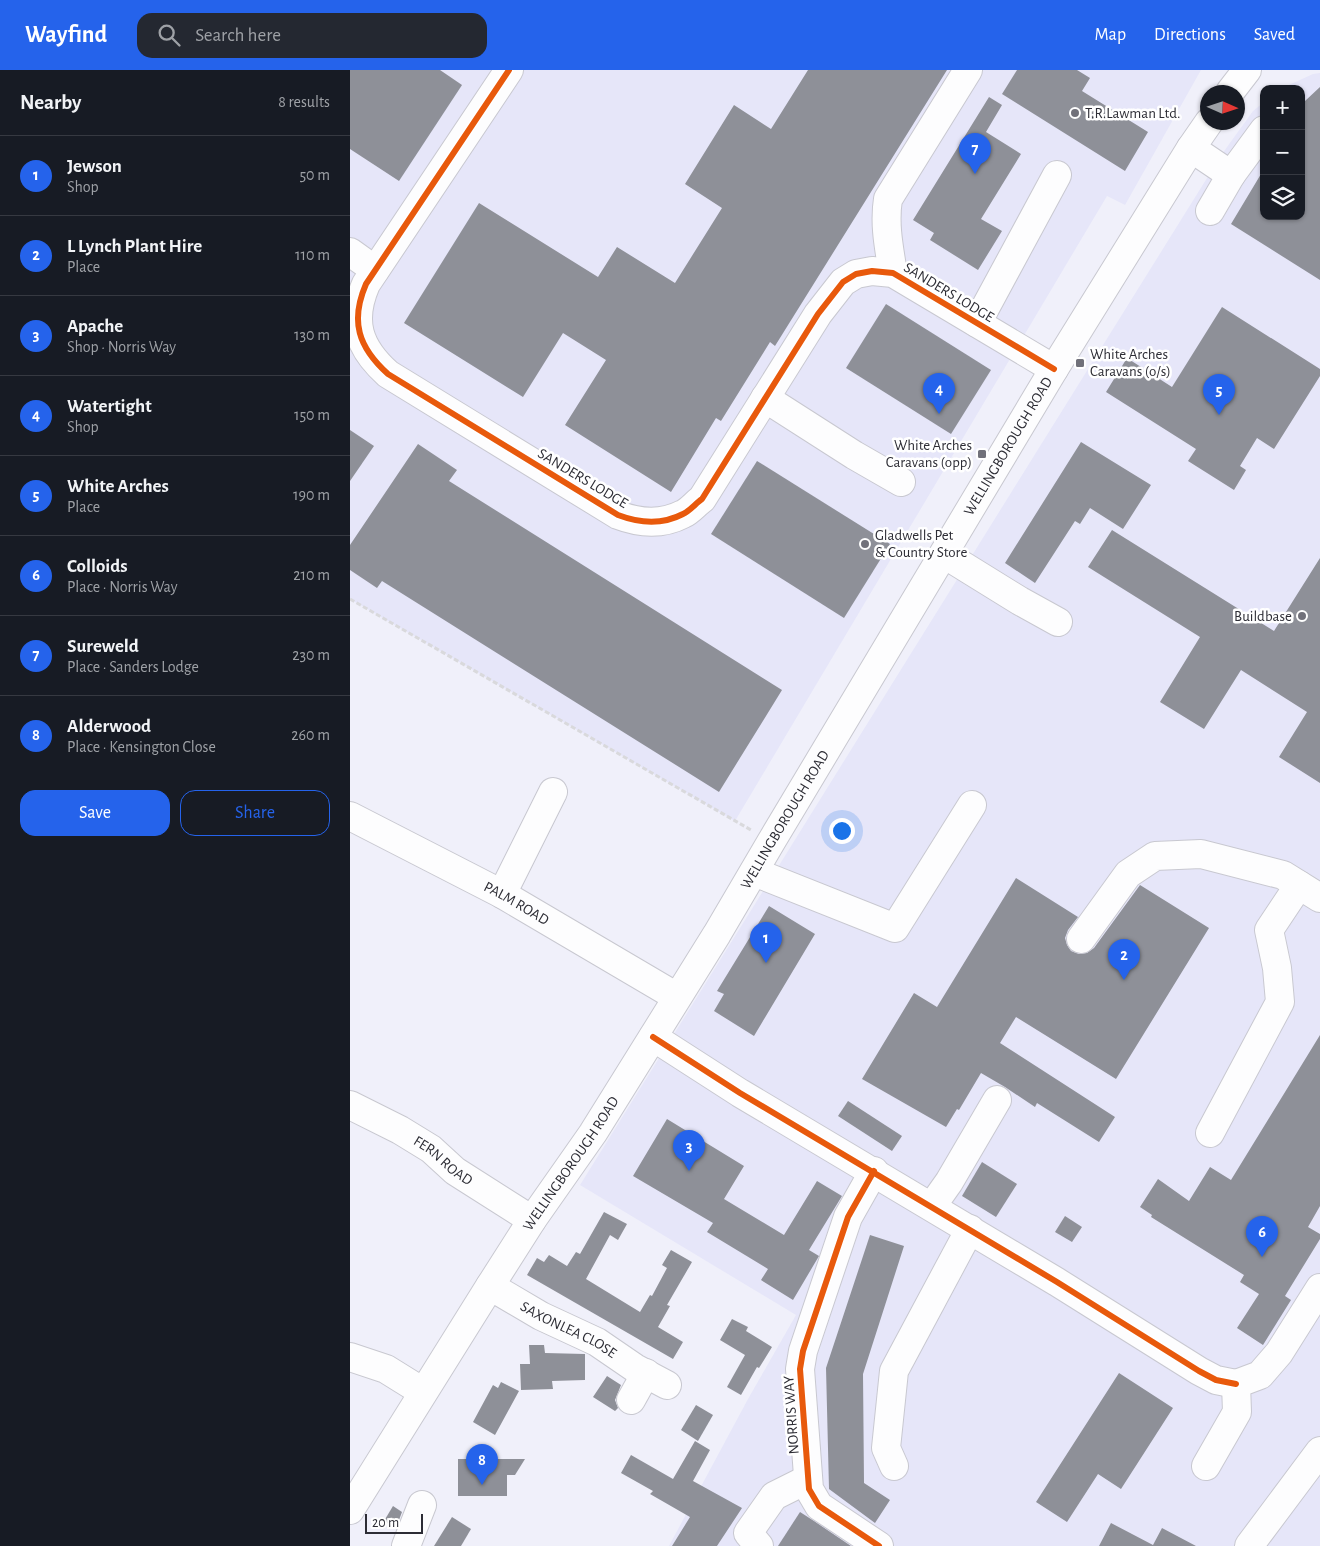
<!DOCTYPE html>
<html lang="en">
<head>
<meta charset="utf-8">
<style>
  :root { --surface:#171b24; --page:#242831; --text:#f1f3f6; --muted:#9ea1a6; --line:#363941; --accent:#2563eb }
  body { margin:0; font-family:"Alegreya Sans",sans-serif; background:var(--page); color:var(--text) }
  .controls { position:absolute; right:15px; top:15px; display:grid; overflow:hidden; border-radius:10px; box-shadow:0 1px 4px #0004 }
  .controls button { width:45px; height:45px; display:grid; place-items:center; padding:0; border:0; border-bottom:1px solid var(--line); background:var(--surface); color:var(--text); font:25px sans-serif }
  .compass { position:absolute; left:850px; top:15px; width:45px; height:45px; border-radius:50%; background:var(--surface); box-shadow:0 1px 4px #0004; rotate:93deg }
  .scale { position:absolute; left:15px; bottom:12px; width:58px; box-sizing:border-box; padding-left:5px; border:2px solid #2d2d35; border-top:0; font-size:14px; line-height:18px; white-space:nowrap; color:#2d2d35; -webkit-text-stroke:4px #fff; paint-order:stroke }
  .you { position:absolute; left:491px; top:760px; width:18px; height:18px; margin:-12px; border:4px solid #fff; border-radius:50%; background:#1a73e8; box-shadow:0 0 0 8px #1a73e833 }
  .badge { display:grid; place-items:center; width:32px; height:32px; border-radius:50%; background:var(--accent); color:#fff; font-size:16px; font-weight:700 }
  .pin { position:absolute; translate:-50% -41px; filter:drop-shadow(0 1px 2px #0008) }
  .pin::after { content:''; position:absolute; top:26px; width:18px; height:15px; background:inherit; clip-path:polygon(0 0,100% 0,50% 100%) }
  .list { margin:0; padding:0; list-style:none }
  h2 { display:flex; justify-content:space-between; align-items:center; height:65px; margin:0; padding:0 20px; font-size:21px }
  h2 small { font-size:16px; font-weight:400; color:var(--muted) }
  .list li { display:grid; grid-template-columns:32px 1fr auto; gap:15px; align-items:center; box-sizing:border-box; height:80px; padding:0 20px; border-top:1px solid var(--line) }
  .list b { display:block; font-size:19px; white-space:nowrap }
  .list p { margin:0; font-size:16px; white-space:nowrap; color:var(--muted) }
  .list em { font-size:16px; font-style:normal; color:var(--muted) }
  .actions { display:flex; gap:10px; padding:15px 20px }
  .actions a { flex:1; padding:11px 0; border:1px solid var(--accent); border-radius:15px; text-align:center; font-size:18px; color:var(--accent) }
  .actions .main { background:var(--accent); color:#fff }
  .icon { flex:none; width:28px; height:28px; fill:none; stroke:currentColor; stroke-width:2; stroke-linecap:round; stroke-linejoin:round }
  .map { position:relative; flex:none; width:970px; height:1476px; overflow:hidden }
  header { display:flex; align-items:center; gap:30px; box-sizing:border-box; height:70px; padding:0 25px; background:var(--accent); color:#fff }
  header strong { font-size:24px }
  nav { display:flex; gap:28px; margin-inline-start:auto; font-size:18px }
  .search { width:350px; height:45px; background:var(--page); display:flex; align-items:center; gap:12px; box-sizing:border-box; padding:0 18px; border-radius:15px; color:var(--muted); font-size:19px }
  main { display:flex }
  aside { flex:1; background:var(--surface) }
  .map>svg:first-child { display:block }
</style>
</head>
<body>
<header>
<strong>Wayfind</strong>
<div class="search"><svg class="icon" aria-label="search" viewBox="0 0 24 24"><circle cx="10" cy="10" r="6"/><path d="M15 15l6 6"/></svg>Search here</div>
<nav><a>Map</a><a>Directions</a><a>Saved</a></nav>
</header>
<main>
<aside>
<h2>Nearby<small>8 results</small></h2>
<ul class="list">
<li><span class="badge">1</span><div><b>Jewson</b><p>Shop</p></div><em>50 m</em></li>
<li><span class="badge">2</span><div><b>L Lynch Plant Hire</b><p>Place</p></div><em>110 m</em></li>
<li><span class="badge">3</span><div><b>Apache</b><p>Shop · Norris Way</p></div><em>130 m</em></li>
<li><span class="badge">4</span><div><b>Watertight</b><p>Shop</p></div><em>150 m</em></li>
<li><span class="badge">5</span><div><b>White Arches</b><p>Place</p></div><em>190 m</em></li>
<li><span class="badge">6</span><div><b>Colloids</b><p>Place · Norris Way</p></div><em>210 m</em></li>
<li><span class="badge">7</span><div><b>Sureweld</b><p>Place · Sanders Lodge</p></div><em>230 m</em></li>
<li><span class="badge">8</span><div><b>Alderwood</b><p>Place · Kensington Close</p></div><em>260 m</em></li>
</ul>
<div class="actions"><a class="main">Save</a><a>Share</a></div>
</aside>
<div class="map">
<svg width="970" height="1476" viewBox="0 0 970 1476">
  <rect width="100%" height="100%" fill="#f0f0fa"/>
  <!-- built -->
  <g fill="#e6e6f9">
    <path d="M0,0H851L775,135L757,126L385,751L0,529Z"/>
    <path d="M970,3V1476H319L398,1329L446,1245L230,1115L872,84L903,41L914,32V146H951V19H930L963,4Z"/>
  </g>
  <!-- building -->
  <g fill="#8e9098">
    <path d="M0,0H90L112,15L49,111L0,79Z"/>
    <path d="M458,0H597L425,276L420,272L371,351L366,348L321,422L215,355L256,290L213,263L173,327L54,253L129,133L248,207L267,177L325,213L372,138L335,114L384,35L421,59Z"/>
    <path d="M667,0H727L740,8L732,21L798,62L775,101L652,24Z"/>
    <path d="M970,17V210L881,154L914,99V146H951V37L955,31Z"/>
    <path d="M639,27L652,35L636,62L671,84L631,149L652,161L628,200L580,170L584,163L563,150Z"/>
    <path d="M536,234L641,300L601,364L496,298Z"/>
    <path d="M872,237L970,299V306L924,379L907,368L890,396L896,400L884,420L838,391L846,379L756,322L777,288L822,317Z"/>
    <path d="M0,360L24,376L0,411Z"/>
    <path d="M731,372L801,415L773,459L740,438L730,454L725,451L685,513L655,493Z"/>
    <path d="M68,374L107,400L99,411L432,620L369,722L32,511L27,518L0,500V475Z"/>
    <path d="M407,391L540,474L494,548L361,464Z"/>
    <path d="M762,460L924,561L970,488V713L929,687L957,642L891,600L854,659L810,632L850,567L738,497Z"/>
    <path d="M666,808L728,847L718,860L715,868L717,875L721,881L729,884L737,883L744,878L790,815L859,858L766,1009L666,947L650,973L765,1047L749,1072L687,1033L685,1037L655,1017L631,1003L609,1040L607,1039L596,1057L512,1009L564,923L587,937Z"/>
    <path d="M419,836L465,864L404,966L364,941L374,924L367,921Z"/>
    <path d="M970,965V1136L958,1157L970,1164V1169L935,1226L941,1230L913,1275L887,1258L909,1224L890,1212L894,1205L801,1147L802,1145L790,1137L808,1109L839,1131L860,1097L881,1110Z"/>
    <path d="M498,1031L552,1066L542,1081L488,1046Z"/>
    <path d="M317,1049L394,1096L374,1129L434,1165L467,1111L492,1126L459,1180L469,1186L443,1230L411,1210L418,1199L357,1162L363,1153L283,1106Z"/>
    <path d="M632,1092L667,1114L646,1147L612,1126Z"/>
    <path d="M254,1142L277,1154L268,1170L260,1165L236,1209L290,1242L300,1225L302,1226L317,1198L312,1195L321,1180L342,1192L317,1235L320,1236L308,1257L333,1272L323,1289L177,1205L187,1188L194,1192L199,1185L217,1196L226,1182L230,1184Z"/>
    <path d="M715,1146L732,1157L722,1172L705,1162Z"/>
    <path d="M520,1165L554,1176L513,1304L514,1413L540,1430L525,1453L479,1419L476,1298Z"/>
    <path d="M382,1249L398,1257L396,1261L422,1277L409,1298L407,1297L391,1325L377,1317L395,1285L370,1270Z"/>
    <path d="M179,1275H194L195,1283L235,1284V1310L202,1311L203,1319L171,1320L170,1294H180Z"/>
    <path d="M769,1303L823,1338L771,1419L748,1404L717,1452L686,1432Z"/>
    <path d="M257,1306L271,1315L265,1330L268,1338L265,1341L243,1327Z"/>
    <path d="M151,1312L169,1321L145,1365L123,1352L143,1315L148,1318Z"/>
    <path d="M346,1335L363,1345L348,1371L331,1360Z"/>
    <path d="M345,1371L360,1380L343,1411L392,1438L367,1476H322L340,1447L300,1424L303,1421L271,1403L281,1385L323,1409Z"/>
    <path d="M108,1389H175L165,1405H157V1426H108Z"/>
    <path d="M43,1436L52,1442L46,1458L34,1451Z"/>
    <path d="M450,1442L464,1451L501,1476H428Z"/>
    <path d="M102,1447L121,1459L111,1476H84Z"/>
    <path d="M761,1453L803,1475L812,1458L846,1476H749Z"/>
  </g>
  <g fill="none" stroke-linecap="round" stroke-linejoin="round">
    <defs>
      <g id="minor">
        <path d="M159,0L16,214C0,251 8,277 38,304L268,445C289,453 312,455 333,444C340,441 346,433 352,429L468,244L493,212L506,204L522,201L543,203L704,299"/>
        <path d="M841,78L881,105L860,141"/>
        <path d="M881,105L914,60"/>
        <path d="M0,182L25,200"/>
        <path d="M543,203C539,178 534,154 538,129L618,0"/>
        <path d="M627,253L707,105"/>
        <path d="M415,328L504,385L551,412"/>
        <path d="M594,484L670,531L708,552"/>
        <path id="s1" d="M0,746L152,824L327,927"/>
        <path d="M404,802L545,858L622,735"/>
        <path d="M152,824L203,722"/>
        <path d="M731,869L778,804L805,786L851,784L933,805L970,828"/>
        <path d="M303,967L390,1023L707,1212L849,1301L866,1310L886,1314"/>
        <path id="s2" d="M0,1035L50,1060L81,1079L105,1101L182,1150"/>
        <path d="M860,1063L930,932L927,898L919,860L949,815"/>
        <path d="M524,1101L498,1147L453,1281L450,1299L459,1419L469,1436L529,1476"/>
        <path d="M582,1136L599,1112L647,1030"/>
        <path id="s3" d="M140,1216L191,1246L247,1272L285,1298L317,1315"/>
        <path d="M0,1287L36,1299L73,1322"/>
        <path d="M281,1330L296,1303"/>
        <path d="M544,1396L536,1378L544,1301L620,1159"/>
        <path d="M856,1396L887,1342L886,1314L910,1305L929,1283L970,1218"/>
        <path d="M56,1476L72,1435"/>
        <path d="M409,1476L398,1463L424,1426L458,1409"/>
        <path d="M899,1476L970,1381"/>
      </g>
      <g id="major">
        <path d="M880,22L897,0"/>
        <path id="s4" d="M0,1440L140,1216L182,1150L243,1063L367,864L421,772L704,299L841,78L859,52"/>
      </g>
    </defs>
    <!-- minor casing -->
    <use href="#minor" stroke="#c8c8d0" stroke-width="30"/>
    <!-- major casing -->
    <use href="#major" stroke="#c8c8d0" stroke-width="30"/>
    <!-- path -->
    <path stroke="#d9d9dc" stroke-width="3" stroke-dasharray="5 2.5" stroke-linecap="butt" d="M0,529L401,760"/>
    <!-- minor -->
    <use href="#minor" stroke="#fdfdfe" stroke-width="28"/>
    <!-- major -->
    <use href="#major" stroke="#fdfdfe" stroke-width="28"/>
    <defs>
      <g id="cycleway">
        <path d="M159,0L16,214C0,251 8,277 38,304L268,445C289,453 312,455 333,444C340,441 346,433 352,429L468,244L493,212L506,204L522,201L543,203L704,299"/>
        <path d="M303,967L390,1023L707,1212L849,1301L866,1310L886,1314"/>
        <path d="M524,1101L498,1147L453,1281L450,1299L459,1419L469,1436L529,1476"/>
      </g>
    </defs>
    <!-- cycleway casing -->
    <use href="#cycleway" stroke="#fff" stroke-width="9"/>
    <!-- cycleway -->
    <use href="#cycleway" stroke="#e8590c" stroke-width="6"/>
  </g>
  <!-- markers -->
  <g fill="#71717a" stroke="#fff" stroke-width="2">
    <circle cx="725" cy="43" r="5"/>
    <rect x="725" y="288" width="10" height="10" rx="2.5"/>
    <rect x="627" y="379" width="10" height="10" rx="2.5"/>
    <circle cx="515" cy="474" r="5"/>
    <circle cx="952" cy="546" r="5"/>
  </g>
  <g text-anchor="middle" stroke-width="5" stroke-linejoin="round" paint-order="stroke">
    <!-- poi labels -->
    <g font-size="15" fill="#2d2d35" stroke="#fff" text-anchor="start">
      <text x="735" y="48">T.R.Lawman Ltd.</text>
      <text x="740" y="289">White Arches<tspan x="740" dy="17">Caravans (o/s)</tspan></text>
      <text x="622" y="380" text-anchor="end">White Arches<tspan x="622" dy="17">Caravans (opp)</tspan></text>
      <text x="525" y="470">Gladwells Pet<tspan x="525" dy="17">&amp; Country Store</tspan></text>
      <text x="942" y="551" text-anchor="end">Buildbase</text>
    </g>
    <!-- street labels -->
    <g font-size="15" fill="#2d2d35" stroke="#fff">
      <text transform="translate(599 222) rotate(31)" y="5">SANDERS LODGE</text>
      <text dy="5" stroke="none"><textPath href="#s4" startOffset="1251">WELLINGBOROUGH ROAD</textPath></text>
      <text transform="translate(233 408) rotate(31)" y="5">SANDERS LODGE</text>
      <text dy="5" stroke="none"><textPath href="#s4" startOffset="816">WELLINGBOROUGH ROAD</textPath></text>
      <text dy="5" stroke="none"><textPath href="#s1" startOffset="188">PALM ROAD</textPath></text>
      <text dy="5" stroke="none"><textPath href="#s2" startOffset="109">FERN ROAD</textPath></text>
      <text dy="5" stroke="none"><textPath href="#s4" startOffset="411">WELLINGBOROUGH ROAD</textPath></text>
      <text dy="5" stroke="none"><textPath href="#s3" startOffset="90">SAXONLEA CLOSE</textPath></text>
      <text transform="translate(441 1345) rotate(-94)" y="5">NORRIS WAY</text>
    </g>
  </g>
</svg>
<div class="controls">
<button>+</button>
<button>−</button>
<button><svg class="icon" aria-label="layers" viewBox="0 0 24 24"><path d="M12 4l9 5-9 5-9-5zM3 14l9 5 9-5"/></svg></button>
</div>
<svg class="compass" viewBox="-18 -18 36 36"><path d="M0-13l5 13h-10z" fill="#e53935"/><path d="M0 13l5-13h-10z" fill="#9ea1a6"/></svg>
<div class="scale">20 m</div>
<div class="you"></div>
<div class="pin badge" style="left:416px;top:893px">1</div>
<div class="pin badge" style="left:774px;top:910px">2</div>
<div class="pin badge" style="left:339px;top:1101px">3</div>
<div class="pin badge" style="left:589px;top:344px">4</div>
<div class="pin badge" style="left:869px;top:345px">5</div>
<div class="pin badge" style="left:912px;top:1187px">6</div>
<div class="pin badge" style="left:625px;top:104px">7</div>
<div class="pin badge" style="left:132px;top:1415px">8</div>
</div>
</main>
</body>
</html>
